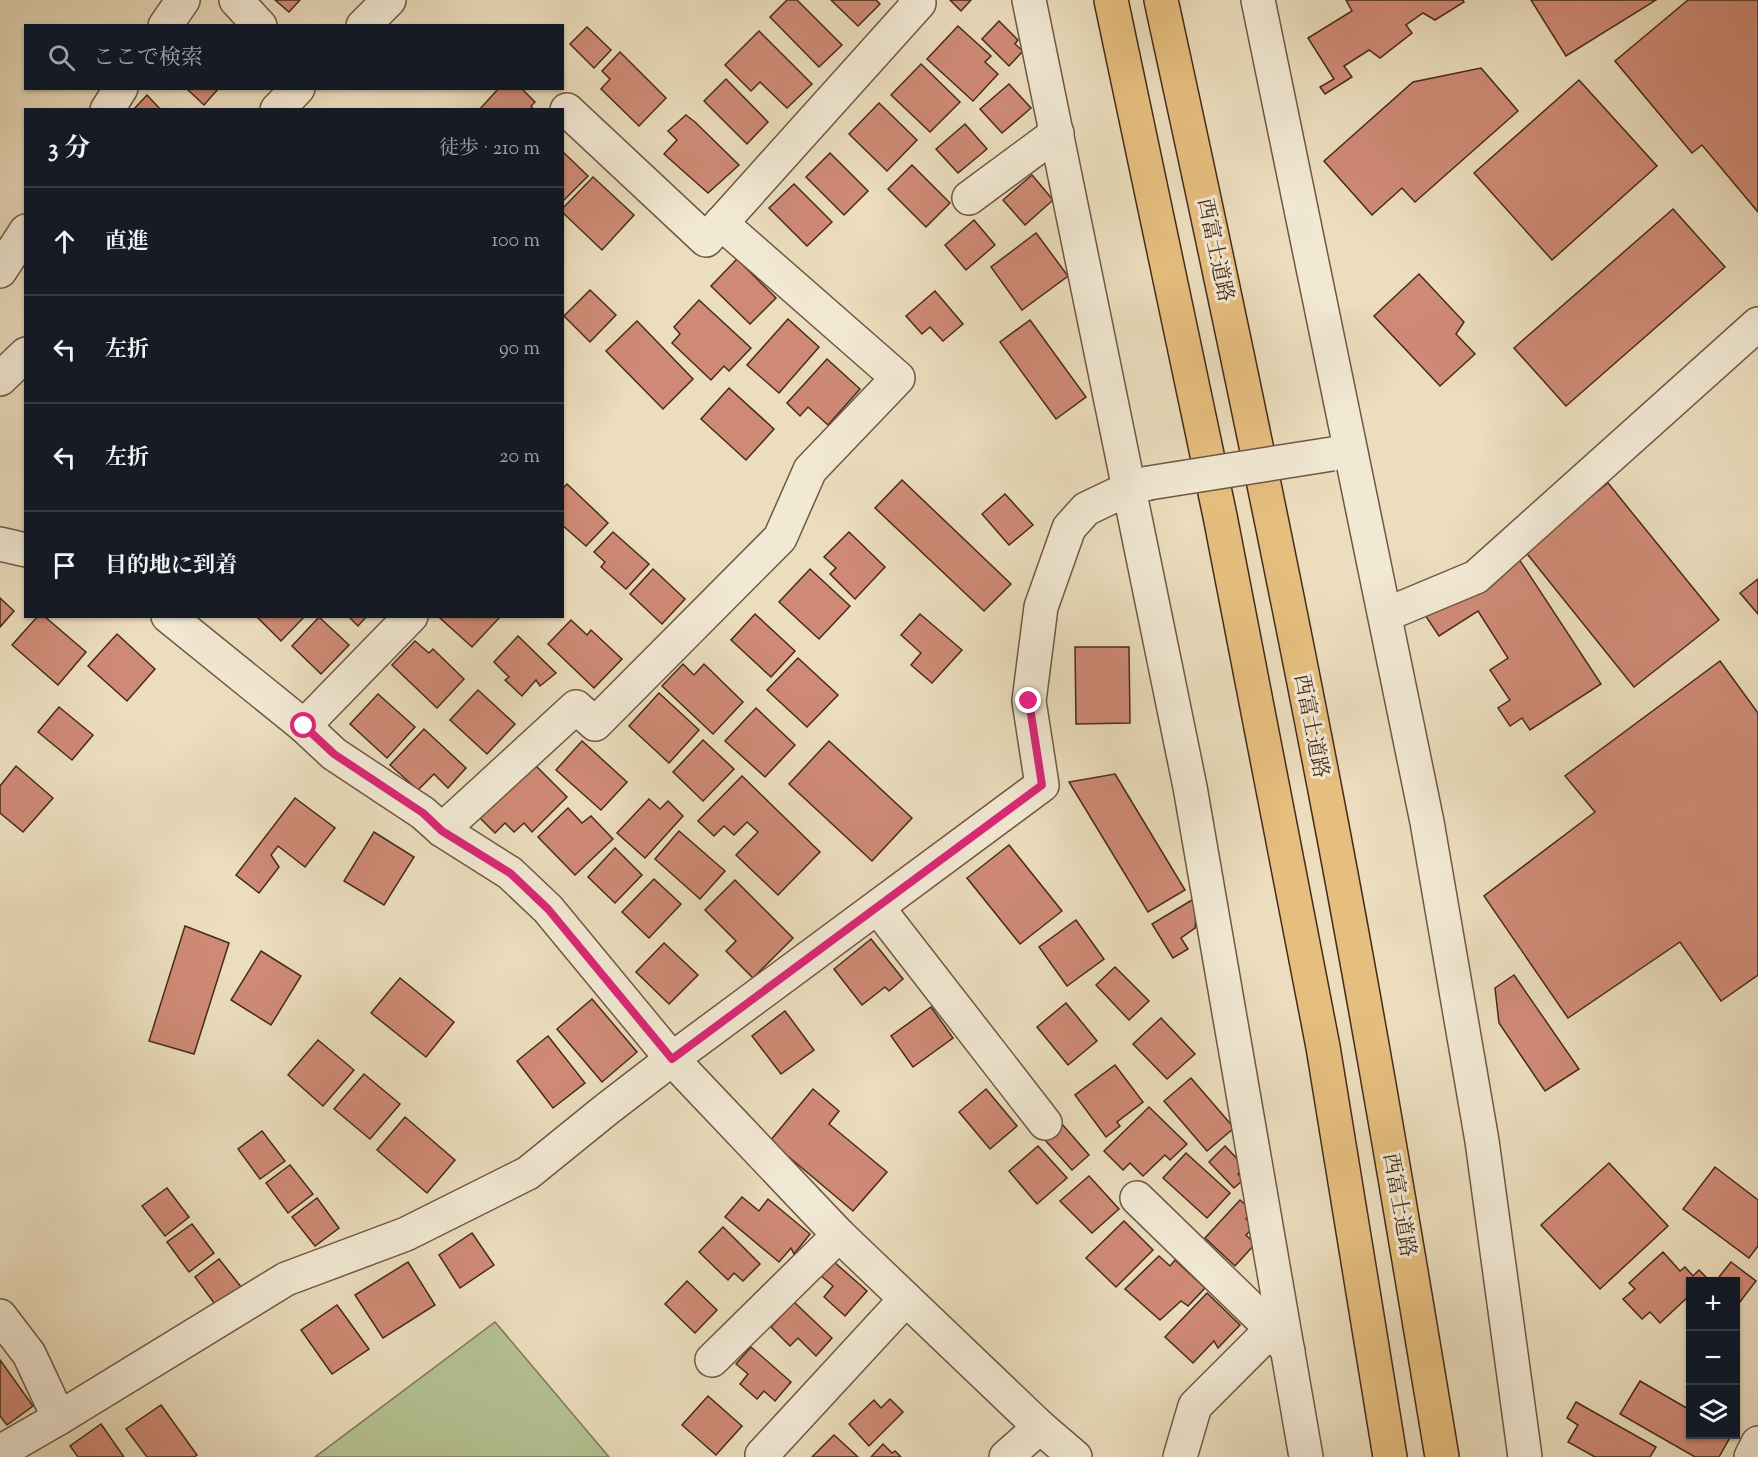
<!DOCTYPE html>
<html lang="ja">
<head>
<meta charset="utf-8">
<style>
  :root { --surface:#171b24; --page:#242831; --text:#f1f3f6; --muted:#9ea1a6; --line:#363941 }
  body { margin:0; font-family:"Sorts Mill Goudy","Noto Serif JP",serif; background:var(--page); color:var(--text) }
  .controls { position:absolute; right:18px; bottom:18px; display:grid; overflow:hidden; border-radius:0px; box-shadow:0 2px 4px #0004 }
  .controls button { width:54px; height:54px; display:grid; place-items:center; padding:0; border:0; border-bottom:2px solid var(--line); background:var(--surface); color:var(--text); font:30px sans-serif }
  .stop { position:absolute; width:18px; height:18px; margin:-14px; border:4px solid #db2777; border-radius:50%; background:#fff }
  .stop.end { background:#db2777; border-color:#fff; box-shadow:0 2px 6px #0008 }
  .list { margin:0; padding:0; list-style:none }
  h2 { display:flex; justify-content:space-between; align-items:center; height:78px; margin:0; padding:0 24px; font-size:26px }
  h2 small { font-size:20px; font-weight:400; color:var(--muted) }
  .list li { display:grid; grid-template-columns:39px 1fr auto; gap:18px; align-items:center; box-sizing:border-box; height:108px; padding:0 24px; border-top:2px solid var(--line) }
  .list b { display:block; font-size:22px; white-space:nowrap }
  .list em { font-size:20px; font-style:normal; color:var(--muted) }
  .icon { flex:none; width:33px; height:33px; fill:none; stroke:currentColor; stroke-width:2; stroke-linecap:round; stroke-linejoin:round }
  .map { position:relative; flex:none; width:1758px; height:1457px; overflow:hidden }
  .search { position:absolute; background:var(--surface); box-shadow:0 2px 4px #0004; left:24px; top:24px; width:540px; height:66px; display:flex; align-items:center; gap:15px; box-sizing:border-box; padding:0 21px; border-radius:0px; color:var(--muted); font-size:22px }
  .panel { position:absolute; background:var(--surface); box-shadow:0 2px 4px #0004; left:24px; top:108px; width:540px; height:510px; border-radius:0px }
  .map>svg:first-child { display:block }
</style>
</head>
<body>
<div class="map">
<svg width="1758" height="1457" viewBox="0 0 1758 1457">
  <rect width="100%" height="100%" fill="#ebddbd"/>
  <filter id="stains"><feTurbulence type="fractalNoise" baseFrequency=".00333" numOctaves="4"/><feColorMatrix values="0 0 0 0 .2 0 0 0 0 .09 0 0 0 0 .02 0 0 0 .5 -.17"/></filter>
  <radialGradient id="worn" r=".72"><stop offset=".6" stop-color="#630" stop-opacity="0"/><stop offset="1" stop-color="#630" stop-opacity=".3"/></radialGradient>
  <!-- pitch -->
  <path fill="#b5c293" stroke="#7e7658" stroke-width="1.5" d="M495,1322L609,1457H315Z"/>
  <!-- building -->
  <g fill="#cf8a76" stroke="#472a1c" stroke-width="1.5">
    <path d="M275,0H300L289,12Z"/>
    <path d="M787,0H797L842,45L819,67L770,17Z"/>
    <path d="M831,0H876L880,4L858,26Z"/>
    <path d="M950,0H971L961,11Z"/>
    <path d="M1346,0H1463L1464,2L1435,20L1423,13L1406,25L1412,33L1380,58L1369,50L1344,66L1352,77L1325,94L1320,87L1334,79L1308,38L1352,11Z"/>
    <path d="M1531,0H1656L1566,56Z"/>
    <path d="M1688,0H1758V212L1702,145L1692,153L1615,61Z"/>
    <path d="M999,21L1018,40L1015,44L1023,51L1009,66L982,39Z"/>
    <path d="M958,26L991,56L985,62L998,74L973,101L927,59Z"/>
    <path d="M587,27L611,50L594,68L570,44Z"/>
    <path d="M759,31L812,84L787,108L760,82L751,91L725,65Z"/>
    <path d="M620,52L666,98L639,126L601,89L610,79L602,71Z"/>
    <path d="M921,64L960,102L930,132L891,95Z"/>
    <path d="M1481,68L1518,111L1415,202L1402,188L1372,215L1324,161L1413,82Z"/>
    <path d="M726,79L768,122L747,144L704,101Z"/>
    <path d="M1579,80L1657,166L1552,260L1474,173Z"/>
    <path d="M1009,84L1031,108L1002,133L980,109Z"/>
    <path d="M186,88H219L204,105Z"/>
    <path d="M499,88H521L535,102L531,106L534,110H479Z"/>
    <path d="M147,95L161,110H133Z"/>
    <path d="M879,103L917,140L887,171L849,134Z"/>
    <path d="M686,115L695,122L739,165L708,193L664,154L677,140L668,131Z"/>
    <path d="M965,124L987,149L958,173L936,149Z"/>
    <path d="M562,151L588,176L562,202Z"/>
    <path d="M830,153L868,191L844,215L806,177Z"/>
    <path d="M912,165L950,203L926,227L888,189Z"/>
    <path d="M1032,175L1053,200L1025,225L1003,200Z"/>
    <path d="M593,177L634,215L602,250L562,212V209Z"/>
    <path d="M794,184L832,222L807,246L769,208Z"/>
    <path d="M1673,209L1725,267L1566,406L1514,348Z"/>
    <path d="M974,220L995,245L966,270L945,245Z"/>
    <path d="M1036,233L1068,276L1022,310L991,267Z"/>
    <path d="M737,259L776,298L750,324L711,286Z"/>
    <path d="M1419,274L1464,322L1456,334L1475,354L1440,386L1374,316Z"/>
    <path d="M590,290L616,315L590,342L564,316Z"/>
    <path d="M935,291L963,324L943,341L930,327L922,334L906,316Z"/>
    <path d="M699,300L751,348L729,371L724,366L711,380L672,343L680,334L674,327Z"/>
    <path d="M788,319L819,347L779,393L747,365Z"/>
    <path d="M1030,320L1086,397L1056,419L1000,342Z"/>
    <path d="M637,321L693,379L663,409L606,351Z"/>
    <path d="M827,359L860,389L828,425L808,407L800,416L787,403Z"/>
    <path d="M729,388L774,429L746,460L701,419Z"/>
    <path d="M902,480L1011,584L984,611L875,508Z"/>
    <path d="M1608,483L1719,620L1634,687L1524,550Z"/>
    <path d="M567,484L608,523L586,546L562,525V489Z"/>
    <path d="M1005,494L1033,525L1009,545L982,514Z"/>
    <path d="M613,532L649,564L626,589L601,567L605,562L594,552Z"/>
    <path d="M849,532L885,567L855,599L830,574L836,568L824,557Z"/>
    <path d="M1515,553L1601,684L1530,730L1522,718L1510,726L1498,708L1510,700L1490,670L1508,658L1478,611L1439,636L1423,612Z"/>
    <path d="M653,569L685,599L662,624L630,594Z"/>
    <path d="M810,569L850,606L819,639L779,602Z"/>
    <path d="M1758,579V614L1740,593Z"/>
    <path d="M0,598L14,611L0,627Z"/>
    <path d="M755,614L795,651L771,677L731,640Z"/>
    <path d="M920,614L962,650L932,683L911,665L921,653L901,635Z"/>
    <path d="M38,616H44L86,652L58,685L12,645Z"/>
    <path d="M256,616H305L281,641Z"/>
    <path d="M348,616H367L358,626Z"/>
    <path d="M441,616H500V617L472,647L440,618Z"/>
    <path d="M319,617L349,645L321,674L292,646Z"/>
    <path d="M571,620L587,635L591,630L622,659L594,688L548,644Z"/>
    <path d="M117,634L155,669L127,701L88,666Z"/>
    <path d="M518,636L556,673L540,686L536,680L522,696L505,680L509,677L494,662Z"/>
    <path d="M415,641L429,653L433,649L464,679L437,708L392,665Z"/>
    <path d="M1075,647H1129L1130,723L1076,724Z"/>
    <path d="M798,658L838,695L807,727L767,690Z"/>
    <path d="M1720,661L1758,713V975L1721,1001L1680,942L1568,1018L1484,896L1595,812L1565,776Z"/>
    <path d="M683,664L694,675L704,664L743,702L713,734L662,686Z"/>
    <path d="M478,690L515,724L487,754L450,720Z"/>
    <path d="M659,693L699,730L669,763L629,726Z"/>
    <path d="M378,694L415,727L387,758L350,724Z"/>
    <path d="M59,707L93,735L72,760L38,732Z"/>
    <path d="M756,708L795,745L765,777L725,741Z"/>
    <path d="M424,729L466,768L448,788L434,774L418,790L390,765Z"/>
    <path d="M703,740L734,769L703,801L673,772Z"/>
    <path d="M582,741L627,782L601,810L556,770Z"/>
    <path d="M829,741L912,818L872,861L789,784Z"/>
    <path d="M534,764L567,797L532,832L524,823L514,832L505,823L495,833L480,818Z"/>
    <path d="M16,766L53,798L23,832L0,813V786Z"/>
    <path d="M1115,774L1185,890L1148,912L1069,782Z"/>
    <path d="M742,776L820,852L778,895L736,855L758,832L747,822L734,835L724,826L714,836L698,821Z"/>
    <path d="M295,798L335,828L305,867L278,846L271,855L279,867L259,893L236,875Z"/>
    <path d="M649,799L660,809L668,801L683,816L645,858L617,833Z"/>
    <path d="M568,808L582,823L591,816L613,839L575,875L538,837Z"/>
    <path d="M679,831L725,871L700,899L655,859Z"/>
    <path d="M374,832L414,857L384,905L344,881Z"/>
    <path d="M1009,845L1062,911L1020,944L967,878Z"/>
    <path d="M615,848L642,875L615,903L588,877Z"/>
    <path d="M654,879L681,904L649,938L622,912Z"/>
    <path d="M735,880L793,938L753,978L726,951L736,941L705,910Z"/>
    <path d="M1197,897L1195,928L1181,938L1188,949L1173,958L1152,924Z"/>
    <path d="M1076,920L1104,959L1067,986L1039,947Z"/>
    <path d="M185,926L229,943L194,1054L149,1041Z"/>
    <path d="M871,939L903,979L889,991L885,987L862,1005L834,969Z"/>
    <path d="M664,943L698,975L669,1004L636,972Z"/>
    <path d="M261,951L301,976L271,1025L231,1000Z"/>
    <path d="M1115,967L1149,1001L1129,1020L1096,985Z"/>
    <path d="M1514,975L1579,1069L1545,1091L1499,1023L1495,988Z"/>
    <path d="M400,978L454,1022L426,1057L371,1013Z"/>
    <path d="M592,999L637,1052L602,1082L557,1029Z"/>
    <path d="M1066,1003L1097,1041L1068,1065L1037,1027Z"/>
    <path d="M931,1007L953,1038L913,1067L891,1036Z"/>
    <path d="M785,1011L814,1050L781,1074L752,1036Z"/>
    <path d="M1161,1018L1195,1054L1167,1079L1133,1044Z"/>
    <path d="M548,1036L585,1083L553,1108L517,1061Z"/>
    <path d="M318,1040L354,1070L323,1106L288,1075Z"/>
    <path d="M1115,1065L1143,1102L1117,1122L1120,1126L1106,1137L1075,1095Z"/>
    <path d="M364,1074L400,1104L370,1139L334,1109Z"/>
    <path d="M1191,1078L1234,1128L1207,1151L1164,1101Z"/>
    <path d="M813,1089L839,1111L829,1124L887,1172L853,1211L770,1141Z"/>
    <path d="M986,1089L1017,1126L990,1149L959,1112Z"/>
    <path d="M1149,1107L1187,1144L1170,1160L1165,1155L1143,1176L1130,1163L1123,1170L1104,1151Z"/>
    <path d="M405,1117L455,1160L427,1193L377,1150Z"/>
    <path d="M1062,1124L1089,1155L1072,1170L1045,1140Z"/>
    <path d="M262,1131L285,1161L260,1179L238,1149Z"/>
    <path d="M1038,1146L1067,1178L1037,1204L1009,1171Z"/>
    <path d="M1225,1146L1245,1167L1238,1174L1243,1180L1234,1188L1209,1162Z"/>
    <path d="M1186,1153L1230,1193L1207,1218L1163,1178Z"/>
    <path d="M1609,1163L1668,1226L1600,1289L1541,1225Z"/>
    <path d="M290,1165L313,1194L288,1213L266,1183Z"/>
    <path d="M1715,1167L1758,1200V1246L1749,1258L1683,1209Z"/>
    <path d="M1089,1176L1119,1209L1092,1233L1060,1201Z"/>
    <path d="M167,1188L189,1217L165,1236L142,1206Z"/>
    <path d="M742,1197L759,1211L768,1199L810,1234L794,1254L791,1248L779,1262L725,1217Z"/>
    <path d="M317,1198L339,1228L315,1246L292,1217Z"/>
    <path d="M1240,1200L1253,1211L1246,1219L1254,1227L1246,1235L1255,1244L1235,1266L1205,1238Z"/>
    <path d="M1124,1221L1153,1250L1116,1287L1086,1258Z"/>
    <path d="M192,1224L214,1253L189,1272L167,1242Z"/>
    <path d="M723,1227L760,1264L743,1281L734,1273L728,1280L699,1252Z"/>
    <path d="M472,1233L494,1265L460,1288L439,1255Z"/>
    <path d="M1663,1252L1680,1271L1685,1267L1693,1276L1699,1270L1708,1279L1705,1282H1690V1295L1660,1323L1650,1312L1642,1319L1623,1299L1635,1289L1629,1283Z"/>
    <path d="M1159,1256L1170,1266L1175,1260L1205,1288L1188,1306L1181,1301L1160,1320L1125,1289Z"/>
    <path d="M219,1259L242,1288L217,1307L195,1277Z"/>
    <path d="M833,1261L867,1291L845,1316L824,1297L833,1286L820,1275Z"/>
    <path d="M408,1262L435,1305L383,1338L355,1295Z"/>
    <path d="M1731,1262L1756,1281L1736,1307V1282H1715Z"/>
    <path d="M687,1281L717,1310L695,1333L665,1304Z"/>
    <path d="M1207,1293L1240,1325L1218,1348L1214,1341L1193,1363L1165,1337Z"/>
    <path d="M794,1302L832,1338L816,1356L798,1338L790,1346L771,1327Z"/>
    <path d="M337,1305L369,1349L332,1374L301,1330Z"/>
    <path d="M751,1347L791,1382L775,1401L764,1391L757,1399L740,1384L748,1374L736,1364Z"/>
    <path d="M0,1360L33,1406L7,1425L0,1416Z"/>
    <path d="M1640,1381L1690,1410V1434H1732L1719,1457H1695L1620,1414Z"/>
    <path d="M708,1396L742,1426L716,1455L682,1425Z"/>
    <path d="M890,1399L903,1412L869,1446L849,1424L874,1400L881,1408Z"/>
    <path d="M1576,1402L1656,1447L1650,1457H1595L1568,1442L1578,1425L1567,1418Z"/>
    <path d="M161,1405L197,1455L194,1457H147L126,1429Z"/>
    <path d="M101,1424L124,1457H78L70,1446Z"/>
    <path d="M834,1435L858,1457H812Z"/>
    <path d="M883,1444L892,1453L895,1451L901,1457H871Z"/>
  </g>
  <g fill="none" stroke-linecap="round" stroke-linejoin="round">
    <defs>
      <g id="minor">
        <path d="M236,0L260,26"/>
        <path d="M1029,0L1190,787L1306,1457"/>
        <path d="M1258,0L1427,822L1482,1141L1525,1457"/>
        <path d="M165,26L183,0"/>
        <path d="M363,26L389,0"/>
        <path d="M107,110L121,88"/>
        <path d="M277,110L298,88"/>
        <path d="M567,110L706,240L919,3L915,0"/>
        <path d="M969,198L1057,133"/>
        <path d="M0,271L26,231"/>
        <path d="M0,379L26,354"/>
        <path d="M0,544L26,550"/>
        <path d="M1385,615L1476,577L1758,324"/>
        <path d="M168,616L304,726L334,754L423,813L442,830L510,873L548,909L672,1059L839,1235L1040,1427L1075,1457"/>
        <path d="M304,726L411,616"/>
        <path d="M442,830L576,707L595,724L780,538L810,470L898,378L721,223"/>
        <path d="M878,908L1045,1123"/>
        <path d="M1137,1198L1272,1329"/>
        <path d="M0,1316L29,1354L59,1418"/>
        <path d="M712,1360L839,1235"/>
        <path d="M0,1452L59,1418L286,1279L406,1234L528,1173L607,1109L672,1059L1042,785L1029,701L1041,607L1069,528L1086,509L1130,488L1149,483"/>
        <path d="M764,1457L762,1455L906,1299"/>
        <path d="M1006,1457L1040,1427"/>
        <path d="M1180,1457L1195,1406L1272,1329L1288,1351"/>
        <path d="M1751,1457L1758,1443"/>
      </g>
      <g id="highway">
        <path d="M1111,0L1220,516L1323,1047L1390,1457"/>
        <path d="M1161,0C1220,270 1277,539 1329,811C1370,1025 1406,1241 1442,1457"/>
      </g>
    </defs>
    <!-- minor casing -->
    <use href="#minor" stroke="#705744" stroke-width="36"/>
    <!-- highway casing -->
    <use href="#highway" stroke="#472a1c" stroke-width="36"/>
    <!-- minor -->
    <use href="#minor" stroke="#f2e9d4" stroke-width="33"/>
    <!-- highway -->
    <use href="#highway" stroke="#e6be7e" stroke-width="33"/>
    <defs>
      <path id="minor-bridge" d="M1149,483L1332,454"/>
    </defs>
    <!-- minor-bridge casing -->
    <use href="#minor-bridge" stroke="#705744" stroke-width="36" stroke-linecap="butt"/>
    <!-- minor-bridge -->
    <use href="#minor-bridge" stroke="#f2e9d4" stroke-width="33"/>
  </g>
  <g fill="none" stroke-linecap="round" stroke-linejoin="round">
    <!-- route -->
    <path stroke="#db2777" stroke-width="8" d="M304,726L334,754L423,813L442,831L510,873L548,909L672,1059L1042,785L1029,701"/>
  </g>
  <g text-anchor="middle" stroke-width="6" stroke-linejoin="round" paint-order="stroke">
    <!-- street labels -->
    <g font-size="21" fill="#472a1c" stroke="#f2e9d4">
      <text transform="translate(1216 250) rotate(78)" y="7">西富士道路</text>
      <text transform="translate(1312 726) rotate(79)" y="7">西富士道路</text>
      <text transform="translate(1400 1205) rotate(80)" y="7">西富士道路</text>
    </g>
  </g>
  <rect width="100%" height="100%" filter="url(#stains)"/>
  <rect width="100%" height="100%" fill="url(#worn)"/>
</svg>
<div class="controls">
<button>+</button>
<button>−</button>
<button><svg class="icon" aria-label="layers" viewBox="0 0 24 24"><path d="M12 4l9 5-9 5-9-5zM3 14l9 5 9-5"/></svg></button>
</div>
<div class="stop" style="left:304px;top:726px"></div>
<div class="stop end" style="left:1029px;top:701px"></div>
<div class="search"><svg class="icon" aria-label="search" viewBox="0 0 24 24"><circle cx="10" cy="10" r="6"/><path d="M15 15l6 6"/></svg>ここで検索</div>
<section class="panel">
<h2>3 分<small>徒歩 · 210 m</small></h2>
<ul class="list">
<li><svg class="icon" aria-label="ahead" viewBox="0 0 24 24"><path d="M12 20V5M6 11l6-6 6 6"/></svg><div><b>直進</b></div><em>100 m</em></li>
<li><svg class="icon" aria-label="left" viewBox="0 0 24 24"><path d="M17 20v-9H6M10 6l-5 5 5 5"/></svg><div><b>左折</b></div><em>90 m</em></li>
<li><svg class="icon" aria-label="left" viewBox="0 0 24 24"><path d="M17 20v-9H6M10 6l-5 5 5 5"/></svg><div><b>左折</b></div><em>20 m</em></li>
<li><svg class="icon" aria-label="arrive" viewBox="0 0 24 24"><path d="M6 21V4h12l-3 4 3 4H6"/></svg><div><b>目的地に到着</b></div></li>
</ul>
</section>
</div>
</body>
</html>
